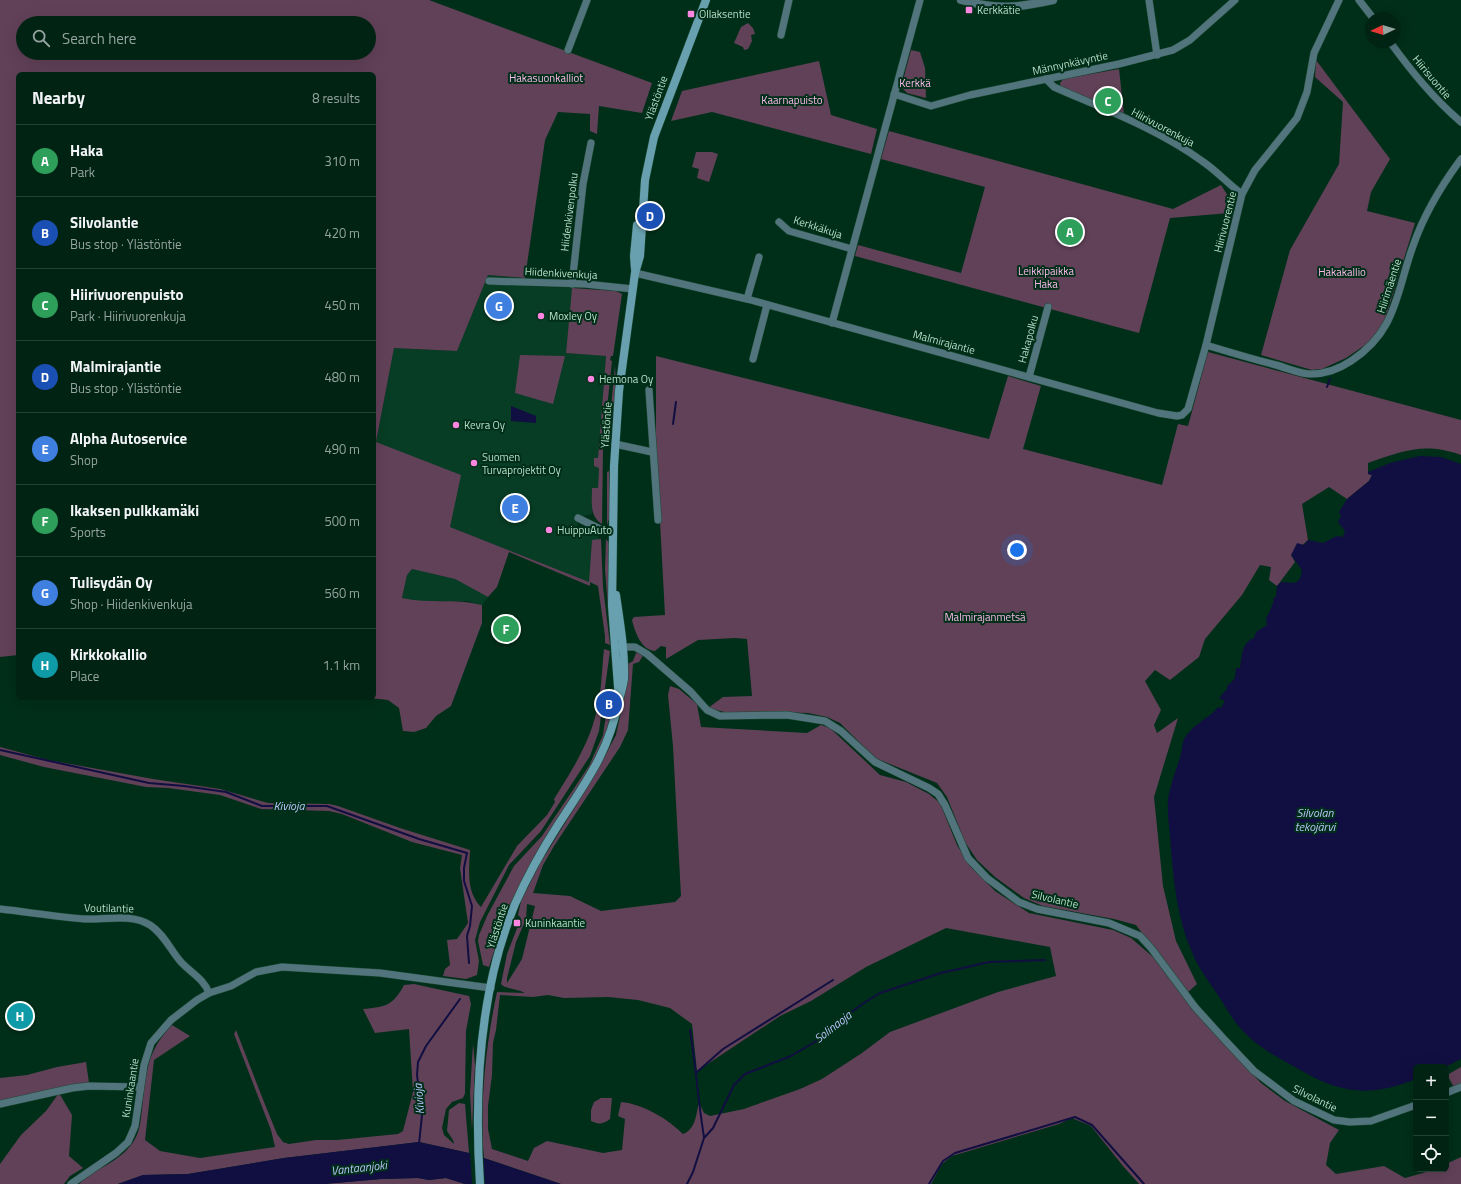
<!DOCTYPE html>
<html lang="en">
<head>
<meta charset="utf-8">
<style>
  :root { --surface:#002313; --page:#0e2f21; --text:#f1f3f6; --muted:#95a4a0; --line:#224033; --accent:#b45309 }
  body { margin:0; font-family:"Titillium Web",sans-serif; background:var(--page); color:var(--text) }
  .controls { position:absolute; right:12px; bottom:12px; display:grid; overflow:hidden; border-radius:6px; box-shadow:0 4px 16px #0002 }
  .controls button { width:36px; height:36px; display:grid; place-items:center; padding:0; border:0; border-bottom:1px solid var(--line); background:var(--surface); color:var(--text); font:20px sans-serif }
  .compass { position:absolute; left:1365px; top:12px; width:36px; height:36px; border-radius:50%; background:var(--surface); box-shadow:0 4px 16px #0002; rotate:266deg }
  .you { position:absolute; left:1017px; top:550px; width:14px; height:14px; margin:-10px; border:3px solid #fff; border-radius:50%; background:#1a73e8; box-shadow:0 0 0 6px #1a73e833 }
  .badge { display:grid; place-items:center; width:26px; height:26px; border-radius:50%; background:var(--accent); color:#fff; font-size:13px; font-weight:700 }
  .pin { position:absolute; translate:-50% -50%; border:2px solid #fff; box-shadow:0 1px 4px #0006 }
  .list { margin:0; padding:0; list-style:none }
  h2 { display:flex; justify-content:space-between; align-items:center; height:52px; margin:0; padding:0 16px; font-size:17px }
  h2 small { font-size:13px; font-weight:400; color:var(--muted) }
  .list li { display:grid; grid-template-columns:26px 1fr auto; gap:12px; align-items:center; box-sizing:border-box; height:72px; padding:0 16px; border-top:1px solid var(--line) }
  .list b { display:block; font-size:15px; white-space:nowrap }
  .list p { margin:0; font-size:13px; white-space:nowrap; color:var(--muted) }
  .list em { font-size:13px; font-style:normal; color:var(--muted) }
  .icon { flex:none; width:22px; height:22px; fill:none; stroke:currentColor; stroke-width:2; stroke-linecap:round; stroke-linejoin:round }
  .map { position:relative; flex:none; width:1461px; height:1184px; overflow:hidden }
  .search { position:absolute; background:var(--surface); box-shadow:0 4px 16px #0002; left:16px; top:16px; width:360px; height:44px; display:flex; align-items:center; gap:10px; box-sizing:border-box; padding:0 14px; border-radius:22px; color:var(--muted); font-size:15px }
  .panel { position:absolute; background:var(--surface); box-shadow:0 4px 16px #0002; left:16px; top:72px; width:360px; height:628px; border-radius:6px }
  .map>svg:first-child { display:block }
</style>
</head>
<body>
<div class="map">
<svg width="1461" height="1184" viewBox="0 0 1461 1184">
  <rect width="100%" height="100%" fill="#002f19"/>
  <!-- built -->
  <g fill="#073d24">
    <path d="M488,275L525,278L524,286L572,288L566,353L606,356L598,458H595L599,467L598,489L592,488V514L578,517L577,527L599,537L598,586L450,527L376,443L394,348L457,351Z"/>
    <path d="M412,569L455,579L488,597L482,605L468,601H413L402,598L407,575Z"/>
  </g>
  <!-- green -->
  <g fill="#614158" fill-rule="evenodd">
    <path d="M0,0H429L652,83L642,113L599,106L597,134L590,131V114L558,112L545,140L525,278L488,275L457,351L394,348L376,442L461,475L450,527L589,582L592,540L601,539L603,587L610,645L605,643V636L598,586L590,582V586L509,552L497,587L488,597L455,579L412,569L407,575L402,598C428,604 456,598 482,605V623L451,706L436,716L426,728L414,732L403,731L399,708L388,700L370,698H374V74H18V655L0,657ZM23,23H369V53H23Z"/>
    <path d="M748,23L753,28L755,34L751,35L752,41L748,49L744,50L743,47L734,43L741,27Z"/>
    <path d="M911,50L920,52L925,68L926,98L907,93L902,88V84Z"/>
    <path d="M1316,60L1390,159L1371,192L1367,211L1415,223L1384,323L1368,343L1346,358L1322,369L1312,370L1261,355L1290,250L1339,164L1343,102L1315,77Z"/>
    <path d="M819,61L831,115L877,129L871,154L712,112L671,121L682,91Z"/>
    <path d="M1119,69L1124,114L1061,88L1060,83L1063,79Z"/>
    <path d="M889,131L1173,209L1221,185L1228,196L1229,213L1170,218L1139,333L855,256L858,245L961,273L985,187L881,159Z"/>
    <path d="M696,152H712L718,154L709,182L697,178L699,169L692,167Z"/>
    <path d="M572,288L616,291L622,294L613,356H611L610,360L612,361L603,446L602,524C589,516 592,502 592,488H598L599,468L594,466V458H598L606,356L566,353Z"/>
    <path d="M1208,352L1461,420V455C1424,442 1403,451 1368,463V474L1372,475L1369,481L1347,499L1329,487L1302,504L1308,540L1291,555L1295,562L1277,586L1269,580L1271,567L1260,565L1242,595L1205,639L1199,657L1170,680L1155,670L1145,681L1161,710L1154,725L1157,733L1178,718L1154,797L1163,886L1176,941L1197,984L1187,993L1136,925L1114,919L1043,906L1024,898L995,877L977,860L965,842L947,797L937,783L875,758L840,723L827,717L808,713L769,712L733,714L708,708L723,697L752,696L747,639L735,638L698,640L666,659V647L661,646L655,651C641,650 635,632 632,620L634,617L665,615L656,447V356L989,439L1008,376L1041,386L1023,449L1162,485L1178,424L1188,426Z"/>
    <path d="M520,355L565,356L553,404L515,393Z"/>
    <path d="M615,366L616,384L611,428L609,427Z"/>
    <path d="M609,471V519L607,525V472Z"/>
    <path d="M606,539L609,543L608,607L605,570Z"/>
    <path d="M604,649L610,651L599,731L590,756L541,831L509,865L480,922L475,940L479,961L477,975L466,979L443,976L445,969L450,965L447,940L457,939L468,923L460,868L462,855L412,842L342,814L329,811L261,809L220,795L168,788L146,787L44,767L0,755V747L48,760L153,779L220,789L268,803L329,804L338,806L400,828L470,850C469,870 466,892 481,907L517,846L547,815L555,802L554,799C572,770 592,740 598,704C602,686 602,667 604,649Z"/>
    <path d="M636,653L644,654L639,662L633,664L628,730L620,747L554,846L543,865L533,893L570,896L601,911L675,902L681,896L673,746L668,695L670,686L679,689L697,704L701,727L807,733L821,725L830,728L880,775L906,782L929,794L940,803L957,845L970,866L995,891L1029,913L1113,930L1131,938L1153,957L1207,1026L1261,1083L1285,1101L1339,1130L1330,1143L1326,1165L1336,1174L1384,1166L1405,1178L1437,1169H1446V1164L1461,1157V1184H1139L1123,1166L1091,1126L1072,1118L1059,1124L952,1156L942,1164L931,1184H561L484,1158C479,1107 486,1043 497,992L525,993C518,989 505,989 501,984L507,954L521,918L518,915L521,901L539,865L593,778L616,735L626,688V665L633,661ZM527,904L535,906L522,959L507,983V978L516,942L526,919ZM946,928L1050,947L1056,976L998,992L890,1032L862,1053L822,1079L800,1089L744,1109L710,1116L704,1113L699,1103C696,1114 696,1129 683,1134C668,1119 643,1104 621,1102L618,1116L625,1119L622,1150L603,1153L547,1141L534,1148L528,1161L492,1149L488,1129V1106L492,1075L493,1043L496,1030L500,995L533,997L548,995L564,998L608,997L638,1000L670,1008L692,1024L697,1071L780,1016L811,1001L866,967Z"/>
    <path d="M607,708H611C606,763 560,810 534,858C514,892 501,929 489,967L483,965L478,941L479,935L487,916L514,866L542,836L589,766L603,735Z"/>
    <path d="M414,984L469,996L471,1004L466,1031L465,1093L463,1098L452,1102L446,1109L442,1128L444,1135L454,1144L453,1140L447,1131L449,1110L459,1103L465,1104L469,1153L419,1142L284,1158L188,1174L143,1175L118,1184H79C97,1167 123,1161 135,1139C140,1131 141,1118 142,1109C146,1074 146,1052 172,1025L190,1036L154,1060L145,1140L160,1151L200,1158L275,1147L271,1130L234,1034L236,1030L262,1097L277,1134L283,1142L289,1144L316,1140H337L398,1134L403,1131L413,1092L409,1029L375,1033L363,1009C385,1007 393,1006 404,985Z"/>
    <path d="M473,1044L475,1065L472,1129L470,1093Z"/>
    <path d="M86,1062L89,1083L0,1102V1078L27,1075L57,1067Z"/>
    <path d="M1461,1067V1086L1455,1089L1447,1075Z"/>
    <path d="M59,1093L72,1115L69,1156L83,1168L70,1176L64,1184H0V1164L21,1135L46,1111Z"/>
    <path d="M601,1098H612L610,1119C603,1124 599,1125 591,1121V1110L594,1102Z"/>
    <path d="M418,1178L429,1180L446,1178L465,1184H324L381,1179Z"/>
  </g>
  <!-- water -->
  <g fill="#110e41">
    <path d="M511,406L536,416V423L511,421Z"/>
    <path d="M1420,456L1441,457L1461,464V1059L1445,1067H1416V1079C1373,1096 1344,1095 1304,1072C1283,1060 1261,1050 1244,1032C1231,1019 1224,1003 1213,988C1205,976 1197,965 1192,952C1176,916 1173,874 1170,836C1169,824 1167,812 1168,800C1170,784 1177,769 1181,754C1182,750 1182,746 1183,742C1190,725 1209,719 1218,707L1221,708L1225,701L1219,698L1227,689L1228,684H1230L1235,678L1236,668H1240C1242,657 1241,643 1254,638L1256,632L1267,625L1266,618L1270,611L1274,600L1273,598L1276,597L1277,586L1281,582L1295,583L1300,579L1302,570L1291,555L1297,543L1304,545L1308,540L1323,543L1337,536L1343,537L1345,531L1338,522L1341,516L1339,512L1347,499L1369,481L1372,475L1368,474V472L1390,463Z"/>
    <path d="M419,1142L469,1153L561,1184H465L446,1178L429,1180L418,1178L381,1179L324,1184H118L143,1175L188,1174L284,1158Z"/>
  </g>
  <!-- pier -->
  <path fill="#002f19" d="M470,1152L483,1156L485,1184H472Z"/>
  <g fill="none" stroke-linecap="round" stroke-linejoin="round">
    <!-- stream -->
    <g stroke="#110e41" stroke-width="2">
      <path d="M1327,387L1330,379"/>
      <path d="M673,424L676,402"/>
      <path d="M0,750L149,783L184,786L226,792L262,806H327L419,839L467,853L464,868V881L472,906L470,926L467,936L469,963"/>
      <path d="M690,1030C696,1066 698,1101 704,1137"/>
      <path d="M697,1072L723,1049L833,980"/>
      <path d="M419,1144L422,1115L417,1075L418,1062L426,1046L460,999"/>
      <path d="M687,1184L693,1172L704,1138L713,1128L734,1085L745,1074L791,1056L818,1040L844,1017L867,1001L880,993L941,973L989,962L1045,960"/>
      <path d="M929,1184L943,1161L955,1153L1075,1117L1092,1125L1144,1184"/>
    </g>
    <defs>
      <g id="minor">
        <path d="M1149,0L1157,55"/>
        <path d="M1359,0L1373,18"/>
        <path d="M781,35L789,0"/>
        <path d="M1390,42C1412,72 1433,98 1461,122"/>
        <path d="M568,50L587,0"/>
        <path d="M1046,79L1054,87C1104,109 1158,129 1202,161C1217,171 1228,184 1242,194"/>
        <path d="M894,94L931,106L970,95L1119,64L1173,50L1190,40L1235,0"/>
        <path d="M779,222L789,231L852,249"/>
        <path d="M635,273L747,299L1158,413L1177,416L1182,415L1188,409L1206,345L1242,194L1255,170L1297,118L1307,92L1314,53L1339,0"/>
        <path d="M489,281L585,284L633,289"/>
        <path d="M572,284L583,184L591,143"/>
        <path d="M747,299L759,257"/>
        <path d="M832,323L920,0"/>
        <path d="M1206,345C1229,352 1252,359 1276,365C1287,368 1300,374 1311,374C1326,374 1339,369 1351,361C1397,331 1396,293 1413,246C1424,214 1441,186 1461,159"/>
        <path d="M753,359L767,305"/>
        <path d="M1029,377L1048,307"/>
        <path d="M649,390L658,520"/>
        <path d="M615,444L652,452"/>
        <path d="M578,518L604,531H613"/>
        <path d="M619,647H635L647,654L691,692L707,710L720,716L787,715L825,721L841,731L875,762L929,788L938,794L945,805L968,858L987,878L1019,902L1037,909L1109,923L1140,936L1151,948L1195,1007L1223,1038L1254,1071L1294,1101L1334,1120L1350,1122L1371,1121L1416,1105"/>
        <path d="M0,909C28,912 56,917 85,919C106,920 131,913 150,925C164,934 171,951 181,962C191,973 204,979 209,993"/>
        <path d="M1446,1093L1461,1087"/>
        <path d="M0,1104L72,1088L89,1086L140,1087"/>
        <path d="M71,1184L116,1153L128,1142L135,1126L144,1065L151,1043L171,1020L197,1000L209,993L231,986L256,972L282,967L380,973L491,988"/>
      </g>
      <path id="tertiary" d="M961,0C998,10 1016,8 1053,0"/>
      <g id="secondary">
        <path d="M635,269L634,256L637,225"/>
        <path d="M619,700L612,606L614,466L619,391L635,273L640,256L645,180L654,137L706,0"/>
        <path d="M480,1184C474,1092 479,991 515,904C527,877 542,850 558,825C587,780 608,754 619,700C621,693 623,686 624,679C625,651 620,623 616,595"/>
      </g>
    </defs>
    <!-- minor casing -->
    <use href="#minor" stroke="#1d4b35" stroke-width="8"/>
    <!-- tertiary casing -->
    <use href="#tertiary" stroke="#1d4b35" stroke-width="9"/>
    <!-- secondary casing -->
    <use href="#secondary" stroke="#1d4b35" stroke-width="9"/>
    <!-- minor -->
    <use href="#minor" stroke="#52747d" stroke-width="7"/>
    <!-- tertiary -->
    <use href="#tertiary" stroke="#52747d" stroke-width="8"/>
    <!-- secondary -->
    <use href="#secondary" stroke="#68a0af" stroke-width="8"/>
  </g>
  <!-- markers -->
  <g fill="#fe86e1" stroke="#002f19" stroke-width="1.5">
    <rect x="965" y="6" width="8" height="8" rx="2"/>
    <rect x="687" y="10" width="8" height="8" rx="2"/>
    <circle cx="541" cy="316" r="4"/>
    <circle cx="591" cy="379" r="4"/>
    <circle cx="456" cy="425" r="4"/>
    <circle cx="474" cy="463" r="4"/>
    <circle cx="549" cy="530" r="4"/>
    <rect x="513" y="919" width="8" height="8" rx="2"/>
  </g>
  <g text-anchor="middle" stroke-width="4" stroke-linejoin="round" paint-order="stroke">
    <!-- poi labels -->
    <g font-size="11" fill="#b8dfc6" stroke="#002f19" text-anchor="start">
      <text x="977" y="14">Kerkkätie</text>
      <text x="699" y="18">Ollaksentie</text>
      <text x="549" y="320">Moxley Oy</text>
      <text x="599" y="383">Hemona Oy</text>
      <text x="464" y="429">Kevra Oy</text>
      <text x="482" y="461">Suomen<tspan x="482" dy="13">Turvaprojektit Oy</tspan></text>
      <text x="557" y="534">HuippuAuto</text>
      <text x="525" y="927">Kuninkaantie</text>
    </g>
    <!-- street labels -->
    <g font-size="11" fill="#b8dfc6" stroke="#002f19">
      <text transform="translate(1070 63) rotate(-12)" y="4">Männynkävyntie</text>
      <text transform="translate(1432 77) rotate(50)" y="4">Hiirisuontie</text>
      <text transform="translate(656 98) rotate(-70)" y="4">Ylästöntie</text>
      <text transform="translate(1163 127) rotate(28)" y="4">Hiirivuorenkuja</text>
      <text transform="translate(569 212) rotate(-83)" y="4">Hiidenkivenpolku</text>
      <text transform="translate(1225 222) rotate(-76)" y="4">Hiirivuorentie</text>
      <text transform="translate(818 227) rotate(18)" y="4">Kerkkäkuja</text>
      <text transform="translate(561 273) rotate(3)" y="4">Hiidenkivenkuja</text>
      <text transform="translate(1389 286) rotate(-72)" y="4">Hiirimäentie</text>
      <text transform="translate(1028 339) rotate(-75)" y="4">Hakapolku</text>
      <text transform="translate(944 342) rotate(15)" y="4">Malmirajantie</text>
      <text transform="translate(606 425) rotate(-86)" y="4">Ylästöntie</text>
      <text transform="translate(1055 899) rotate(13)" y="4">Silvolantie</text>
      <text transform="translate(109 908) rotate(1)" y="4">Voutilantie</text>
      <text transform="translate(497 926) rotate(-72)" y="4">Ylästöntie</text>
      <text transform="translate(130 1088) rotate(-81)" y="4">Kuninkaantie</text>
      <text transform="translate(1315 1098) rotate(26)" y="4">Silvolantie</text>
    </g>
    <!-- park labels -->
    <g font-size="11" fill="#fcbaea" stroke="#002f19">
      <text x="546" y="82">Hakasuonkalliot</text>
      <text x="915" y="87">Kerkkä</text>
      <text x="792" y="104">Kaarnapuisto</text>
      <text x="1046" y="275">Leikkipaikka<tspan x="1046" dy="13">Haka</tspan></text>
      <text x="1342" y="276">Hakakallio</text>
      <text x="985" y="621">Malmirajanmetsä</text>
    </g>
    <!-- water labels -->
    <g font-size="12" font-style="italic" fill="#bac3f7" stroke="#002f19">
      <text x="289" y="810">Kivioja</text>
      <text x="1315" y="817">Silvolan<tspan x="1315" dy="14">tekojärvi</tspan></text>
      <text transform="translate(833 1027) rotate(-38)" y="4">Solinaoja</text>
      <text transform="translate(419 1099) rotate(-95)" y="4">Kivioja</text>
      <text transform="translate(359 1168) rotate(-6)" y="4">Vantaanjoki</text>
    </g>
  </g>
</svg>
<div class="controls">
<button>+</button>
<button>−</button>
<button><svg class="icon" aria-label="locate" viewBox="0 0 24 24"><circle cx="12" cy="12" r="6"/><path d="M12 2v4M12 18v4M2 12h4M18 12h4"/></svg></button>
</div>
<svg class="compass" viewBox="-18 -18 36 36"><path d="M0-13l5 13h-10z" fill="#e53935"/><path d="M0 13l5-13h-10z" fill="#95a4a0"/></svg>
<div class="you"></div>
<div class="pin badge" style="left:1070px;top:232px;background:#2e9e5b">A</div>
<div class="pin badge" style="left:609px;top:704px;background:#1a4fb4">B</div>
<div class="pin badge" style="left:1108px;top:101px;background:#2e9e5b">C</div>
<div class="pin badge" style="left:650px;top:216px;background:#1a4fb4">D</div>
<div class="pin badge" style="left:515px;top:508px;background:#3f7fe0">E</div>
<div class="pin badge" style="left:506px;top:629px;background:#2e9e5b">F</div>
<div class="pin badge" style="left:499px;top:306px;background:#3f7fe0">G</div>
<div class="pin badge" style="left:20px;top:1016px;background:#0f9aa8">H</div>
<div class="search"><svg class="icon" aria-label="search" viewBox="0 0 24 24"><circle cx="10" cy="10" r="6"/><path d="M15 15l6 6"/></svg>Search here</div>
<section class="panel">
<h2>Nearby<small>8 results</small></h2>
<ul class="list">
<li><span class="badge" style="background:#2e9e5b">A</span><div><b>Haka</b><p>Park</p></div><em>310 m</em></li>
<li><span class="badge" style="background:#1a4fb4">B</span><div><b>Silvolantie</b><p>Bus stop · Ylästöntie</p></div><em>420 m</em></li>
<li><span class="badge" style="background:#2e9e5b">C</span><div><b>Hiirivuorenpuisto</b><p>Park · Hiirivuorenkuja</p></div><em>450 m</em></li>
<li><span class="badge" style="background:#1a4fb4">D</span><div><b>Malmirajantie</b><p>Bus stop · Ylästöntie</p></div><em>480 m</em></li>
<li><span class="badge" style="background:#3f7fe0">E</span><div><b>Alpha Autoservice</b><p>Shop</p></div><em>490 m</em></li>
<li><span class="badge" style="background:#2e9e5b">F</span><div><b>Ikaksen pulkkamäki</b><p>Sports</p></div><em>500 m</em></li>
<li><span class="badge" style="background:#3f7fe0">G</span><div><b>Tulisydän Oy</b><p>Shop · Hiidenkivenkuja</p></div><em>560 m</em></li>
<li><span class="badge" style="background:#0f9aa8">H</span><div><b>Kirkkokallio</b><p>Place</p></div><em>1.1 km</em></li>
</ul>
</section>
</div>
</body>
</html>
